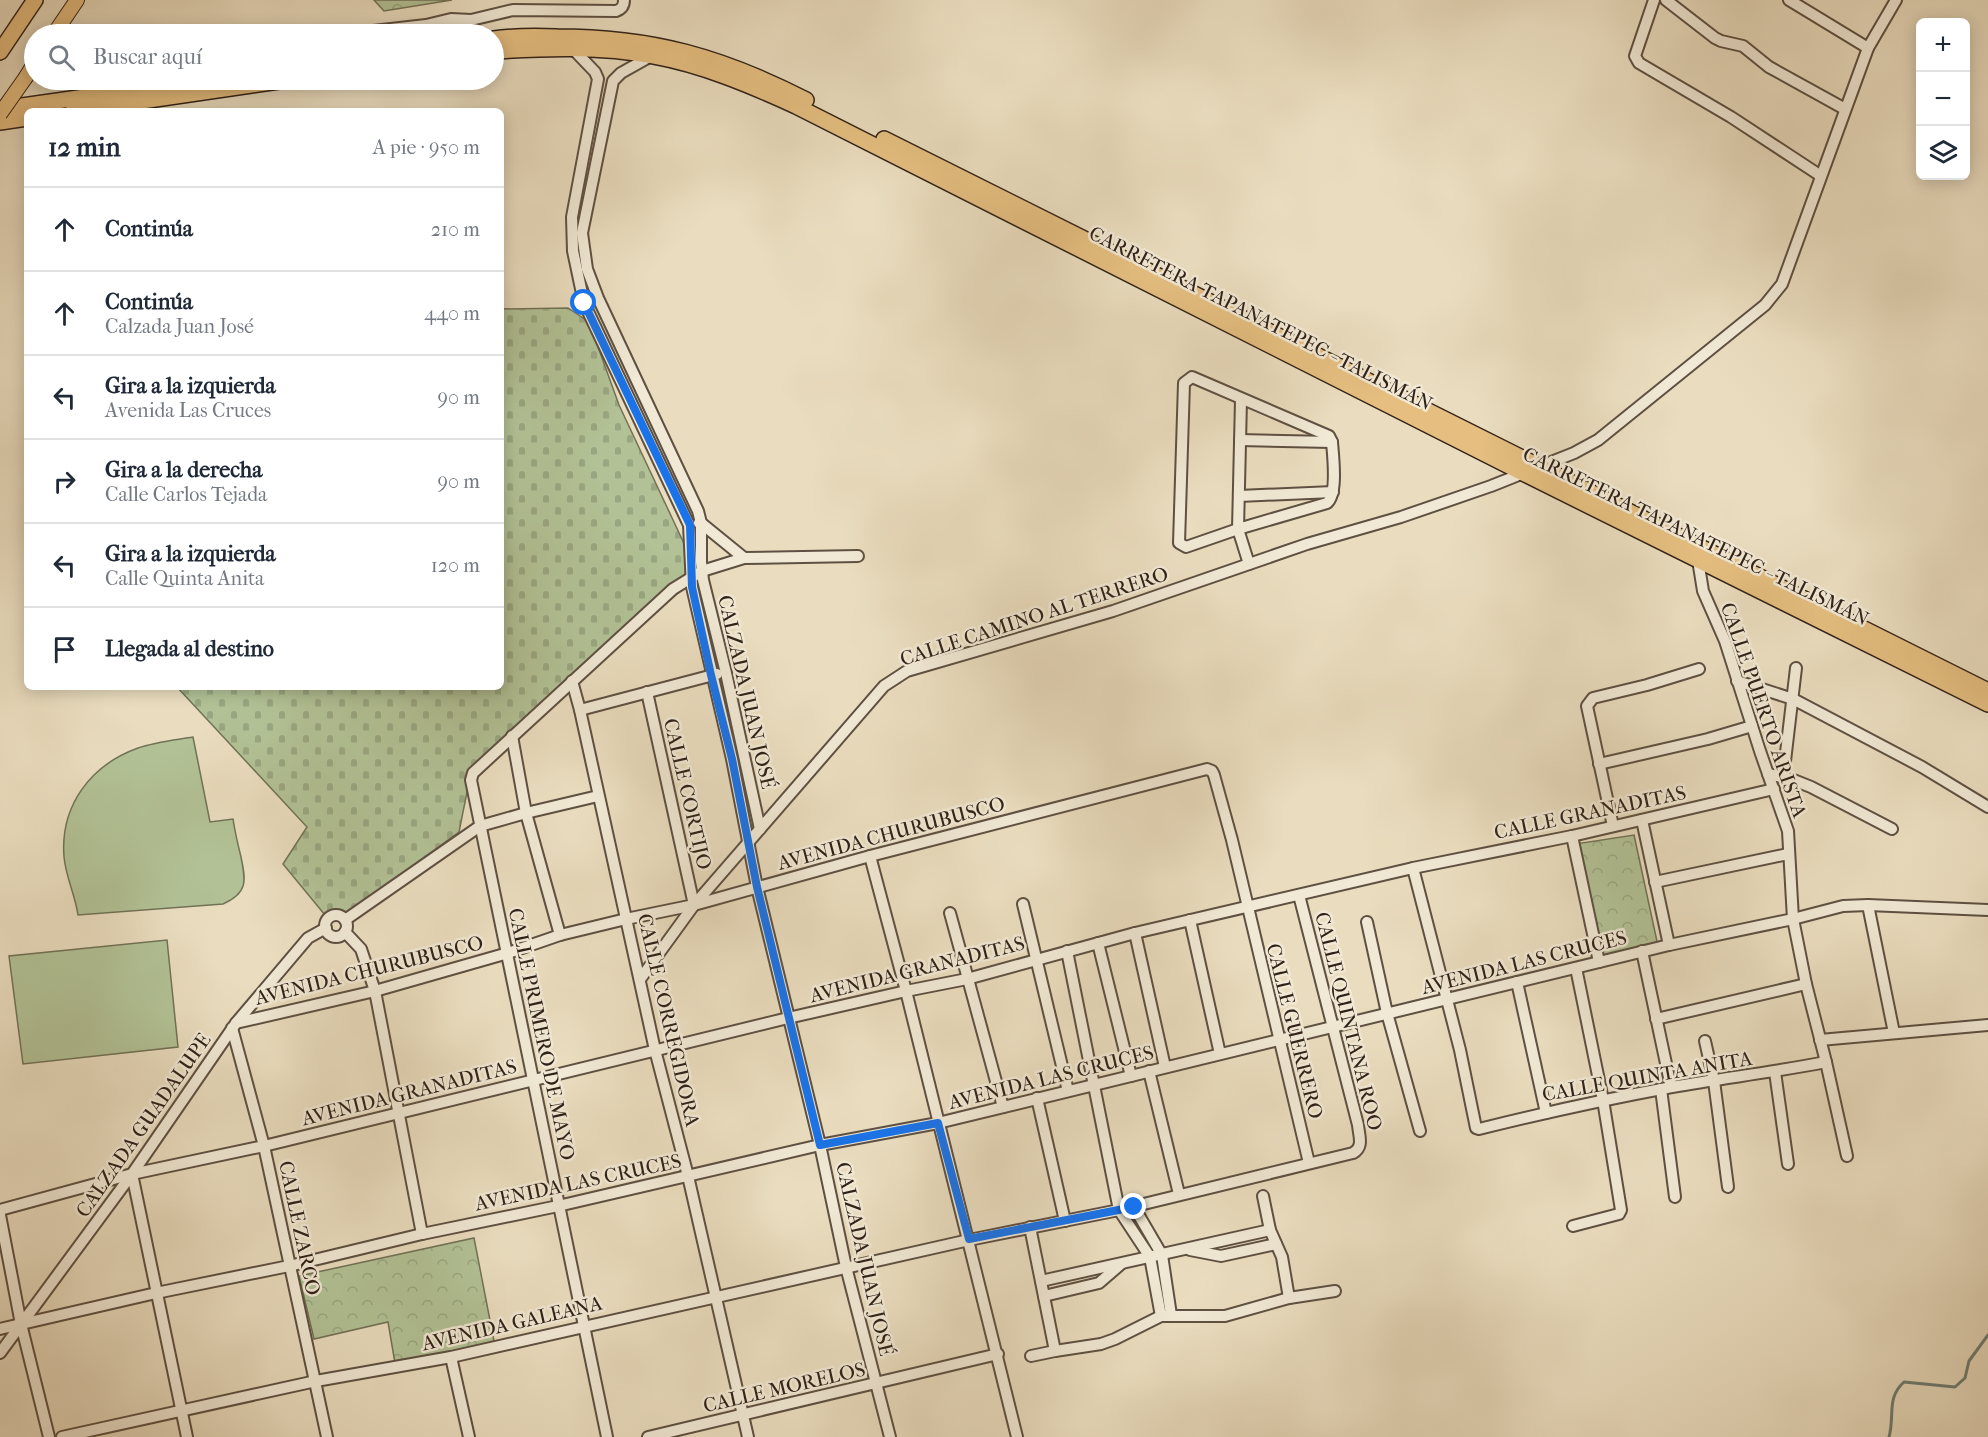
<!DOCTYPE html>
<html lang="es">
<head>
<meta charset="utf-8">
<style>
  :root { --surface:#fff; --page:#f6f6f7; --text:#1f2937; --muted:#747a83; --line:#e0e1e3 }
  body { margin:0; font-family:"IM FELL French Canon",serif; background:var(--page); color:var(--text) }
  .controls { position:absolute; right:18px; top:18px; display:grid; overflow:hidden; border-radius:9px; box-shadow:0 3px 15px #0003 }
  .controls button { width:54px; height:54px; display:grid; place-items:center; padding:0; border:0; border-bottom:2px solid var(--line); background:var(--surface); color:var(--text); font:30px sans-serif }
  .stop { position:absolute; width:18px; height:18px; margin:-14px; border:4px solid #1a73e8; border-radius:50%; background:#fff }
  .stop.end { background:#1a73e8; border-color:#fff; box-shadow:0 2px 6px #0008 }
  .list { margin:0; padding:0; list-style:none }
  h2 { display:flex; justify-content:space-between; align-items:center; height:78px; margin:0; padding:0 24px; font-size:26px }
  h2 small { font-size:20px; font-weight:400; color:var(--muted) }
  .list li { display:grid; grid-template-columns:39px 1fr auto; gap:18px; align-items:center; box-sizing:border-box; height:84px; padding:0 24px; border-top:2px solid var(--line) }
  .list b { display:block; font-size:22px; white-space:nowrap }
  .list p { margin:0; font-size:20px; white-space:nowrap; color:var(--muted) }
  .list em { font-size:20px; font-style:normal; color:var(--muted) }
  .icon { flex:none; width:33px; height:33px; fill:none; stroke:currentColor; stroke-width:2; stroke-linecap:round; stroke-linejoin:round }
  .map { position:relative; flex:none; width:1988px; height:1437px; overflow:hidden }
  .search { position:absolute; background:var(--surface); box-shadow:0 3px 15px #0003; left:24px; top:24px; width:480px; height:66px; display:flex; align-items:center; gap:15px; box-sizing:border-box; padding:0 21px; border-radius:33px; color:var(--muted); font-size:22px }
  .panel { position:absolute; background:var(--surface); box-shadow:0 3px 15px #0003; left:24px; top:108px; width:480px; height:582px; border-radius:9px }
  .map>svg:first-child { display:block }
</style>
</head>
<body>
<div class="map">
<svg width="1988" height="1437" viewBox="0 0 1988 1437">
  <defs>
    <pattern id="cemetery-stones" width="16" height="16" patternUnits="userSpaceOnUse" patternTransform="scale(1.5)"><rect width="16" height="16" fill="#b2c296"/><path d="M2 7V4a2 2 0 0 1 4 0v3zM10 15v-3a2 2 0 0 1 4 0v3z" fill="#99a681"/></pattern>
    <pattern id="park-crowns" width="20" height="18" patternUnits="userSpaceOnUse" patternTransform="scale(1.5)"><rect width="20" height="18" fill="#b2c296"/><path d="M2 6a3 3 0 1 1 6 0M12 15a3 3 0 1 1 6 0" fill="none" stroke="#99a681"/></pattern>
  </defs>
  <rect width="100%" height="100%" fill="#eaddbf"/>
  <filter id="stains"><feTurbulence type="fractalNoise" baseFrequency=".00333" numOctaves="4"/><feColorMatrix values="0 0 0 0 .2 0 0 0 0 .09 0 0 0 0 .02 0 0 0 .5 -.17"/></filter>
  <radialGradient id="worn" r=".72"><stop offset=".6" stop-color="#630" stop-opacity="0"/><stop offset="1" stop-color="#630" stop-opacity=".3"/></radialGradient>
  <!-- cemetery -->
  <path fill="url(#cemetery-stones)" stroke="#717257" stroke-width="1.5" d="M568,308L589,322L619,405L689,554L684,588L631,632L499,750L468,787L459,832L400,875L350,915H325L283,864L307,827L177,687H501V309Z"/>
  <!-- park -->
  <g fill="url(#park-crowns)" stroke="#717257" stroke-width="1.5">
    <path d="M374,0H452L384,11Z"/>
    <path d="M1634,835L1658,946L1599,957L1575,844Z"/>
    <path d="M474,1238L495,1346L396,1369L388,1322L314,1339L299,1276Z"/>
  </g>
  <!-- pitch -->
  <g fill="#b2c296" stroke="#717257" stroke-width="1.5">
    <path d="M193,737L210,822L233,819C235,832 238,845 241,857C246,881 248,893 223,904L78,915C75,894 66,878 64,857C60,805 91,765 138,748C155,742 175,740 193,737Z"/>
    <path d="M167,940L178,1047L23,1064L9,956Z"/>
  </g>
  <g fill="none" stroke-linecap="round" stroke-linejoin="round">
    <!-- stream -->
    <path stroke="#6e7e74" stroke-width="3" d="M1889,1437C1895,1416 1886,1398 1904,1382L1955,1387L1965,1378L1969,1361L1988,1335"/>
    <defs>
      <g id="minor">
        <path d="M1654,0L1635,56L1639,63L1731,117L1821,176"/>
        <path d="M1666,0L1715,38L1721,41L1743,46L1769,67L1845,109"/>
        <path d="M1789,0L1868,48"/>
        <path d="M369,34L373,31L426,25L451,19L471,20L513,10L616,11C622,9 624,6 624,0"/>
        <path d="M573,49L595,72L598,79L572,217L573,251L584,303L689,525L692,587L732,759L757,887L820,1145L846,1267L890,1437"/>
        <path d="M653,55L621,73L613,81L582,233L587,269L598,298L698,511L701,523V562L703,580L726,673L760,829"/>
        <path d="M1241,400L1238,529L1186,547L1179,543L1184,383L1192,377L1329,436L1332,442C1333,456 1338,494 1327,503L1238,529L1249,564"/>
        <path d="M1240,440L1332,442"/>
        <path d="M1239,496L1333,492"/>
        <path d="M699,523H701L744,558L858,556"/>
        <path d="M1698,560L1703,591L1725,641L1760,751L1788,831L1793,919L1806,984L1826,1062L1847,1156"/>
        <path d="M572,681L580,710L655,1050L688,1176L748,1437"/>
        <path d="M1737,681L1793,699L1922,767L1988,807"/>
        <path d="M647,692L694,905"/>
        <path d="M580,710L717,674"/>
        <path d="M512,736L526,813L560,935"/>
        <path d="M1599,764L1708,739L1752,726"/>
        <path d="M1768,774L1791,779L1811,787L1892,829"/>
        <path d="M1783,778L1796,668"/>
        <path d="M1642,820L1669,945"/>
        <path d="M1613,826L1587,706L1593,698L1647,685L1699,669"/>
        <path d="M1572,836L1599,962"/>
        <path d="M870,856L906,991L1017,1437"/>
        <path d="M1413,868L1460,1050L1476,1128L1479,1129C1543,1113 1607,1099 1672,1087C1723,1078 1775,1072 1826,1062"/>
        <path d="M1655,882L1788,854"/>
        <path d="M1023,904L1068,1091"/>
        <path d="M1868,905L1894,1033"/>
        <path d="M950,913L1003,1107"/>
        <circle cx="336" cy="926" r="11"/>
        <path d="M345,920L480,826L526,813L598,796"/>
        <path d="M1190,920L1220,1054"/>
        <path d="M1367,922L1387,1013L1420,1131"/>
        <path d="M345,932L361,949L375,991L422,1234"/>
        <path d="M1135,933L1165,1067"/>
        <path d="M1098,943L1131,1076"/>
        <path d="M1067,951L1119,1210L1150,1257L1161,1316"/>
        <path d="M1642,951L1671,1087"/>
        <path d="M641,978L694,905L884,686L907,671L1113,611L1307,544L1401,517L1491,486L1574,453L1598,440L1765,305L1782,284L1868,48L1896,0"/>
        <path d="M1517,982L1546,1113"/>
        <path d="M1656,1019L1806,984"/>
        <path d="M236,1023L375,991L508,953L560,935L626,919L694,905L870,856L1207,769L1212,771L1214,775L1232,840L1309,1163"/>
        <path d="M232,1028L264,1146L327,1437"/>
        <path d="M1820,1040L1988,1025"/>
        <path d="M1705,1041L1714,1081L1728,1187"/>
        <path d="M1149,1071L1179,1194"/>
        <path d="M1775,1072L1788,1164"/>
        <path d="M1661,1089L1675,1197"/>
        <path d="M1037,1098L1065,1221"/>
        <path d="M132,1174L187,1437"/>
        <path d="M1263,1196L1270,1230L1282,1257L1289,1298"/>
        <path d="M1134,1207L1162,1255L1171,1315"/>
        <path d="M0,1210L132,1174L264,1146L788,1018L906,991L967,979L1135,933L1413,868L1572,836L1774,789"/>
        <path d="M0,1215L21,1324L49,1437"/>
        <path d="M1573,1226L1619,1214L1621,1210L1603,1100L1576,968"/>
        <path d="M1030,1227L1055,1351"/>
        <path d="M1190,1250L1221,1256L1276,1244"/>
        <path d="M1041,1281L1270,1230"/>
        <path d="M1044,1296L1099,1283L1121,1264"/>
        <path d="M0,1329L156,1293L289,1266L422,1234L558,1206L820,1145L938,1123L1669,945L1793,919L1843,906L1868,905L1988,910"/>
        <path d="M0,1353L132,1174L236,1023L308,938L326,928"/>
        <path d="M1031,1356L1055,1351L1101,1344L1115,1339L1161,1316H1225L1289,1298L1335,1291"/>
        <path d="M451,1357L469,1437"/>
        <path d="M62,1437L316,1381L451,1357L969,1240L1119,1210L1353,1153C1364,1147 1359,1136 1358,1125L1299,895"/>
        <path d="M607,1437L471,780L473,773L673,589L702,571L744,558"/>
        <path d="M648,1437L998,1354"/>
      </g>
      <g id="major">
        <path d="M54,34L77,0"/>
        <path d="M26,77L34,64"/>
      </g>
      <g id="highway">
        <path d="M494,39C515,36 536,36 557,37C652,37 722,57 806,100"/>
        <path d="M494,51C546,48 601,46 653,56C703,65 750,85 796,106L1523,473L1988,704"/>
        <path d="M0,52L35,0"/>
        <path d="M0,109L205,80"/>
        <path d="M73,111L286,80"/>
        <path d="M0,122L27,118"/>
        <path d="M884,139L1988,691"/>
      </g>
    </defs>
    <!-- minor casing -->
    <use href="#minor" stroke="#5e5042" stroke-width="14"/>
    <!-- major casing -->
    <use href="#major" stroke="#302118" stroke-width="16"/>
    <!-- highway casing -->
    <use href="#highway" stroke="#302118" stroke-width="18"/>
    <!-- minor -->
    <use href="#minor" stroke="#f1e9d5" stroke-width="10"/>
    <!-- major -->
    <use href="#major" stroke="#e5be80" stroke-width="14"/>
    <!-- highway -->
    <use href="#highway" stroke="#e5be80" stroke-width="15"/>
    <defs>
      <path id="major-bridge" d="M0,114L26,77"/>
    </defs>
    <!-- major-bridge casing -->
    <use href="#major-bridge" stroke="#302118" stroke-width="16" stroke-linecap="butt"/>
    <!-- major-bridge -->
    <use href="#major-bridge" stroke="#e5be80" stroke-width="14"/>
  </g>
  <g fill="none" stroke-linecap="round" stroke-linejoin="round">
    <!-- route -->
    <path stroke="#1a73e8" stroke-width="8" d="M584,303L690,525L692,587L711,675L732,759L757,887L820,1145L938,1123L969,1239L1134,1207"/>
  </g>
  <g text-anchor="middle" stroke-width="5" stroke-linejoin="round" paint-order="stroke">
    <!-- street labels -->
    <g font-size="20" fill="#302118" stroke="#f1e9d5">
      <text transform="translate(1261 318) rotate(27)" y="7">CARRETERA TAPANATEPEC - TALISMÁN</text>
      <text transform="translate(1696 536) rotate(26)" y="7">CARRETERA TAPANATEPEC - TALISMÁN</text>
      <text transform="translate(1034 616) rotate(-18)" y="7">CALLE CAMINO AL TERRERO</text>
      <text transform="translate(747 692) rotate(77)" y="7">CALZADA JUAN JOSÉ</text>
      <text transform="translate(1764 710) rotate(71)" y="7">CALLE PUERTO ARISTA</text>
      <text transform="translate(688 794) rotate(77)" y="7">CALLE CORTIJO</text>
      <text transform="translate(1590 812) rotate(-12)" y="7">CALLE GRANADITAS</text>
      <text transform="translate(891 833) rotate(-15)" y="7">AVENIDA CHURUBUSCO</text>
      <text transform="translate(1524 962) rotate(-14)" y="7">AVENIDA LAS CRUCES</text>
      <text transform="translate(917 969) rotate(-14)" y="7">AVENIDA GRANADITAS</text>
      <text transform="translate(369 970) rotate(-14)" y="7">AVENIDA CHURUBUSCO</text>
      <text transform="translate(669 1020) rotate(77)" y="7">CALLE CORREGIDORA</text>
      <text transform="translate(1349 1021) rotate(76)" y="7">CALLE QUINTANA ROO</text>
      <text transform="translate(1295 1031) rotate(76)" y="7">CALLE GUERRERO</text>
      <text transform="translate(542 1034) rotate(78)" y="7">CALLE PRIMERO DE MAYO</text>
      <text transform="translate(1647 1076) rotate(-10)" y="7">CALLE QUINTA ANITA</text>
      <text transform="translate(1051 1077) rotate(-14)" y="7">AVENIDA LAS CRUCES</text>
      <text transform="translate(409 1092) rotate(-14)" y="7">AVENIDA GRANADITAS</text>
      <text transform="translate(143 1125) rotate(-55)" y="7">CALZADA GUADALUPE</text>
      <text transform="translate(578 1182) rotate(-12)" y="7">AVENIDA LAS CRUCES</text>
      <text transform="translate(300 1228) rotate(78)" y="7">CALLE ZARCO</text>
      <text transform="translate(865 1259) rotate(77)" y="7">CALZADA JUAN JOSÉ</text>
      <text transform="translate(512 1323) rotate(-13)" y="7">AVENIDA GALEANA</text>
      <text transform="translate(784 1387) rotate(-13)" y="7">CALLE MORELOS</text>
    </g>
  </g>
  <rect width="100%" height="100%" filter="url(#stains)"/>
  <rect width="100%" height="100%" fill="url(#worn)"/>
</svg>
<div class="controls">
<button>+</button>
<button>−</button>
<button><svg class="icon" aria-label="layers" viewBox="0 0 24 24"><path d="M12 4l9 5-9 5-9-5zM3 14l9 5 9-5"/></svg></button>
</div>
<div class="stop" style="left:584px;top:303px"></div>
<div class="stop end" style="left:1134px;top:1207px"></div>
<div class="search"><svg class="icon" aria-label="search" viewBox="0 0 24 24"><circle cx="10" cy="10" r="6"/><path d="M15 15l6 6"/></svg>Buscar aquí</div>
<section class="panel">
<h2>12 min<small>A pie · 950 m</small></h2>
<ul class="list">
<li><svg class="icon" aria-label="ahead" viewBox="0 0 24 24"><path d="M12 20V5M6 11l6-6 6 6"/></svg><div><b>Continúa</b></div><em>210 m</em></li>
<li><svg class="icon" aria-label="ahead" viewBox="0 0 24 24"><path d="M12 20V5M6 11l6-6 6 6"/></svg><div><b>Continúa</b><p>Calzada Juan José</p></div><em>440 m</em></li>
<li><svg class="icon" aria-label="left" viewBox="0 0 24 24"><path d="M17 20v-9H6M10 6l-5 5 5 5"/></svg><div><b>Gira a la izquierda</b><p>Avenida Las Cruces</p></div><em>90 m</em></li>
<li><svg class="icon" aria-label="right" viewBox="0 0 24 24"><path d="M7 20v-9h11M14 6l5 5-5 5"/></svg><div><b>Gira a la derecha</b><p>Calle Carlos Tejada</p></div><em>90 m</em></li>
<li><svg class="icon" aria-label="left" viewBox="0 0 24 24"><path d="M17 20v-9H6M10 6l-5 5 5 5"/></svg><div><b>Gira a la izquierda</b><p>Calle Quinta Anita</p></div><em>120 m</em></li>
<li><svg class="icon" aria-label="arrive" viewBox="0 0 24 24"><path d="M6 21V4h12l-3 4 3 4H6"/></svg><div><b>Llegada al destino</b></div></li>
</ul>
</section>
</div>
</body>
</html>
